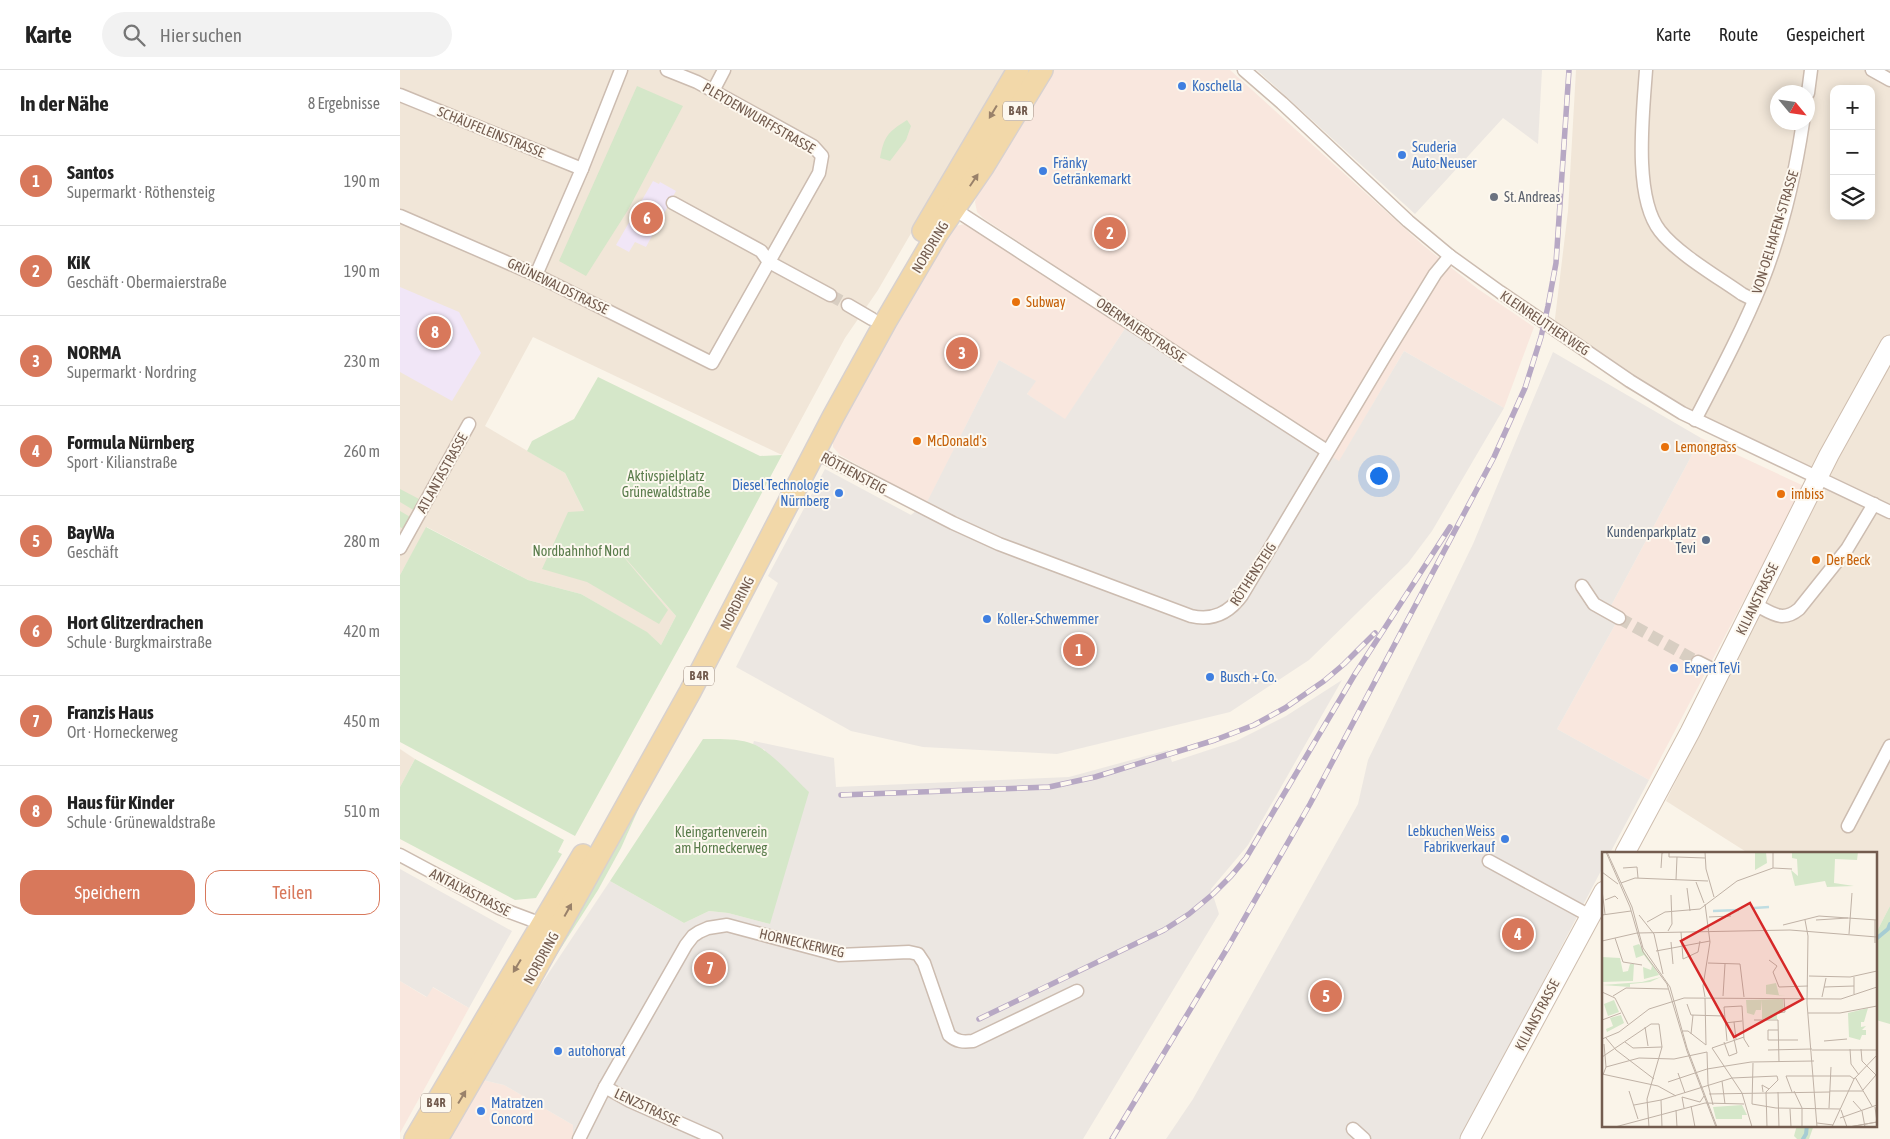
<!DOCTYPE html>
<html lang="de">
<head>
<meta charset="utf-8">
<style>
  :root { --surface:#fff; --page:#f2f2f2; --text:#222; --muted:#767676; --line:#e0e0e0; --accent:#d8785b }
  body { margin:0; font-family:"Asap Condensed",sans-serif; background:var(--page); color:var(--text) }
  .controls { position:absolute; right:15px; top:15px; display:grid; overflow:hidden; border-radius:10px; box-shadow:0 2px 12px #0003 }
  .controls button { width:45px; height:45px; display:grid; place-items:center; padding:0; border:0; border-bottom:1px solid var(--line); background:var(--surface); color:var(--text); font:25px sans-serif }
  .compass { position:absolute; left:1370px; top:15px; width:45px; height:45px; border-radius:50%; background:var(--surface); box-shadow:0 2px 12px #0003; rotate:119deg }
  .you { position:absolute; left:978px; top:405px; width:18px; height:18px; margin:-12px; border:4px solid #fff; border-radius:50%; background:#1a73e8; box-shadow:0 0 0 8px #1a73e833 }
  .badge { display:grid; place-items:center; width:32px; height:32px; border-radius:50%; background:var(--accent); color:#fff; font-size:16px; font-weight:700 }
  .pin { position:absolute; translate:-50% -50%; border:2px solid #fff; box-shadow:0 1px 5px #0006 }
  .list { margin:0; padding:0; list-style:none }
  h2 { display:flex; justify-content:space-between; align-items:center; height:65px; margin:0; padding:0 20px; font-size:21px }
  h2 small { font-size:16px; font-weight:400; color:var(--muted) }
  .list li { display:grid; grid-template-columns:32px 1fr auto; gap:15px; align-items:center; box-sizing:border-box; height:90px; padding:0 20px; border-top:1px solid var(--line) }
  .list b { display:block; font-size:19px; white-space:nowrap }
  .list p { margin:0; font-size:16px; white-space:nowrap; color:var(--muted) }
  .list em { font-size:16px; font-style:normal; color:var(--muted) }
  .actions { display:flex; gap:10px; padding:15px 20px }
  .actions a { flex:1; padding:11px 0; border:1px solid var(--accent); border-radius:15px; text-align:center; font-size:18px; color:var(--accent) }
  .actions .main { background:var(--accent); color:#fff }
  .icon { flex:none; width:28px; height:28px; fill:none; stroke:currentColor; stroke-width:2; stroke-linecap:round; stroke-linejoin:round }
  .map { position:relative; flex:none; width:1490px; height:1069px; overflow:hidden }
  header { display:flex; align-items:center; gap:30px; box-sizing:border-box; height:70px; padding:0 25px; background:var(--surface); border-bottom:1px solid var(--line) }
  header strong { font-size:24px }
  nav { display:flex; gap:28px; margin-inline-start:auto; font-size:18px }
  .search { width:350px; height:45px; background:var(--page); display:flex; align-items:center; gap:12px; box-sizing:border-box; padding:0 18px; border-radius:28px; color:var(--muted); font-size:19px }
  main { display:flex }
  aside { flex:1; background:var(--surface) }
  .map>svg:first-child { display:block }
</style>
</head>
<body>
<header>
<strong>Karte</strong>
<div class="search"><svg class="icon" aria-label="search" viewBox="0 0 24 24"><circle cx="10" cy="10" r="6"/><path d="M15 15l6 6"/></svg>Hier suchen</div>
<nav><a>Karte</a><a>Route</a><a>Gespeichert</a></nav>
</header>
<main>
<aside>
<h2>In der Nähe<small>8 Ergebnisse</small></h2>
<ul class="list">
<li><span class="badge">1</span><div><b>Santos</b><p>Supermarkt · Röthensteig</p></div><em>190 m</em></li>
<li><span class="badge">2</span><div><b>KiK</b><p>Geschäft · Obermaierstraße</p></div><em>190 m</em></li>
<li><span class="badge">3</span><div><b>NORMA</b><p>Supermarkt · Nordring</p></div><em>230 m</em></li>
<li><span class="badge">4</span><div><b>Formula Nürnberg</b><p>Sport · Kilianstraße</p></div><em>260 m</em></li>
<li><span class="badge">5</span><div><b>BayWa</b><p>Geschäft</p></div><em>280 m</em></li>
<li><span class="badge">6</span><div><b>Hort Glitzerdrachen</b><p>Schule · Burgkmairstraße</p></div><em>420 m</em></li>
<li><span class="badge">7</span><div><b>Franzis Haus</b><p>Ort · Horneckerweg</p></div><em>450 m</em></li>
<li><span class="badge">8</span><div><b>Haus für Kinder</b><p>Schule · Grünewaldstraße</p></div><em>510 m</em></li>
</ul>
<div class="actions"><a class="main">Speichern</a><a>Teilen</a></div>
</aside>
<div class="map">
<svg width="1490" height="1069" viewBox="0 0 1490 1069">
  <rect width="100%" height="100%" fill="#faf4e9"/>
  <!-- residential -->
  <g fill="#f1e6d8" fill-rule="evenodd">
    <path d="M0,0H606L478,220L445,268L382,385L133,267L85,356L165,403L184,441L276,546L261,575L246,562L181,524L128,510L27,457L0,505Z"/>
    <path d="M1176,0H1490V836L1476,863V783H1348L1266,731L1423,414L1226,318L1153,265L1168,141ZM1434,19H1471V146H1434ZM1378,22H1408V52H1378Z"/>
    <path d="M0,679L15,689L0,717Z"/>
  </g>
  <!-- commercial -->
  <g fill="#f9e7de">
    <path d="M651,0H830L1024,176L1078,219L1134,257L1104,338L1004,281L939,392L726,257L665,350L627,324L635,311L599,290L527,433L440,385L433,377V368L518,211L555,156L565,154L569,156L647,205L655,196L583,148L577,142L575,132L578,121Z"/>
    <path d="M1301,368L1404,416L1249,710L1157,659L1216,553L1205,547Z"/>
    <path d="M0,911L26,927L32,917L69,938L0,1063Z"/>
    <path d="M78,1009L104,1015L173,1055V1069H43Z"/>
  </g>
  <!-- industrial -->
  <g fill="#ece7e2">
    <path d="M857,0H1142L1138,74L1103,48L1015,144Z"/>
    <path d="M726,257L939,391L1004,281L1104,338L1032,461L1008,493L909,590L830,642L657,684L523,677L451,661L336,597L378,513L368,506L425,399L511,445L527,432L599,290L636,311L627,324L665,349Z"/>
    <path d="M1153,282L1301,368L1205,547L1216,553L1157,659L1249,710L1210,783H1204V795L1061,1069H766L793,1029L958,734L968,690L1073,474Z"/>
    <path d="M942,610L848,775L811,819L819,844L683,1069H173V1055L104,1015L78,1009L210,811L284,853L309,841L328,843L370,854L365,680L353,674L354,671L434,688L436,717L669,707L768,680L772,692L836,671L886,646Z"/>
    <path d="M0,799L112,861L69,938L33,917L27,927L0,911Z"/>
  </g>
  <!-- education -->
  <g fill="#f1e6f7">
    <path d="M253,111L259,114L260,112L276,121L246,177L235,172L229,182L216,175Z"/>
    <path d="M0,217L59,242L81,283L52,331L0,302Z"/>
  </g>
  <!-- green -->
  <g fill="#d5e7c9">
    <path d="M237,16L283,36L228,140L186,206L159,191Z"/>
    <path d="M507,50L511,56L506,70L490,91L480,88C484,66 488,62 507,50Z"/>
    <path d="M198,307L360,386L382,385L290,558L175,766L0,672V505L26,457L128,510L181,524L247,562L261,575L276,546L212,473L268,540L259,554L187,512L142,499L168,442L184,441L165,403L127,381L132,371L174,349Z"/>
    <path d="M0,419L21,430L15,441L0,432Z"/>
    <path d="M0,441L12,448L5,460L0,457Z"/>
    <path d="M303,669C319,669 338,668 353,674C370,680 395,709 409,722L370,854L328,843L309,841L284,853L210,811Z"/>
    <path d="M15,689L164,770L158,782L162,784L136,828L115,830L0,769V717Z"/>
    <path d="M247,720L221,778L198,820L154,889L149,886Z"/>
    <path d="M1490,836V954L1476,950V863Z"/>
    <path d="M1397,1055H1414L1409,1069H1397L1394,1066Z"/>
  </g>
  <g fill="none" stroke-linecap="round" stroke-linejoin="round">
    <!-- stream -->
    <g stroke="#a6ccd3" stroke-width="4">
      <path d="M1476,869L1488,859L1490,854"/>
      <path d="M1403,1069L1406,1064L1407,1055"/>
    </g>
    <!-- minor-tunnel -->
    <g stroke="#d8cec2" stroke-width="12" stroke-dasharray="12 6" stroke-linecap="butt">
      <path d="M430,225L448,235"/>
      <path d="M1219,548L1298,592"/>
    </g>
    <defs>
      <g id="minor">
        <path d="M844,0L882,33L1008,151L1050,186L1100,222L1230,311L1282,343L1490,442"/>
        <path d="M1246,0C1243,43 1233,127 1260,161C1278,184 1318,207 1342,224L1354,230"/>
        <path d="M1472,0L1490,10"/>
        <path d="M313,21L324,0"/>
        <path d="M1408,23L1411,0"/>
        <path d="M0,25L182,99"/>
        <path d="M273,133L361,181L369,192L430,225"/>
        <path d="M554,139L927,381"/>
        <path d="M0,146L136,205L312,293L419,103L422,86L413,76L297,12L267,0"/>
        <path d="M136,205L182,99L221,0"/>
        <path d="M448,235L472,249"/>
        <path d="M1295,350C1319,304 1343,259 1362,212C1382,161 1395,106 1403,52"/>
        <path d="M415,382L553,453L599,474L791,546C813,551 829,543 842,525L986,284L1035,204L1050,186"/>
        <path d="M0,478L69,354"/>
        <path d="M1182,516L1194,534L1219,548"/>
        <path d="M1354,534C1372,543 1382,553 1399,539L1447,479L1474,434"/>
        <path d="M1298,592L1320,603"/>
        <path d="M1448,756L1490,676"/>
        <path d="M0,785L99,838L142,854"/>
        <path d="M1089,791L1190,846"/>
        <path d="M205,1017L230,1031L316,1069"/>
        <path d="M953,1059L964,1069"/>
        <path d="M179,1069L205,1017L286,875L293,866L299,862L308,858L327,855L439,885L509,882L518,884L524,893L549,965C557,972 563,972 573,971L677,921"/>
      </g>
      <g id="secondary">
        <path d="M1225,783L1290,662L1429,385L1490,275"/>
        <path d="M1070,1069L1204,821"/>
      </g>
      <g id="primary">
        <path d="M523,161L618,0"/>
        <path d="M15,1069L183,785"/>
        <path d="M37,1069L131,907L290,622L433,347L486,251L537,164L583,97L642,0"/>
      </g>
    </defs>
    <!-- minor casing -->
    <use href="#minor" stroke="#ccbcb0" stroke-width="15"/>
    <!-- secondary casing -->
    <use href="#secondary" stroke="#cebdae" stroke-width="21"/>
    <!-- primary casing -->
    <use href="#primary" stroke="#d8d1ce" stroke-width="24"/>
    <!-- minor -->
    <use href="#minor" stroke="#fff" stroke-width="12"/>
    <!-- secondary -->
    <use href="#secondary" stroke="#fff" stroke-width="19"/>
    <!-- primary -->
    <use href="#primary" stroke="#f2d8a9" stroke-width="21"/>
    <defs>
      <g id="rail">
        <path d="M441,725L649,717L695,707L815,670L854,655L885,638L924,611L944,594L975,563"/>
        <path d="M579,949L764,860L789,844L813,824L831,806L846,788L955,604L1050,457"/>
        <path d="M712,1069L828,877L910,734L1094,387L1125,318L1141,267L1148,236L1156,193L1169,0"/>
      </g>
    </defs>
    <!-- rail casing -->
    <use href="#rail" stroke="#b7a8c4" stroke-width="5.5"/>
    <!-- rail -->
    <use href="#rail" stroke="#fdf8ef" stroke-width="4" stroke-dasharray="11" stroke-linecap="butt"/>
  </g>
  <!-- one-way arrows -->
  <defs><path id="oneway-solid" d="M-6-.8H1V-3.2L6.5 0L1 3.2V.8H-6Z" transform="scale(1.25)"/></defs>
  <g fill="#99816a">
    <use href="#oneway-solid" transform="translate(593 42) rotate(121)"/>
    <use href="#oneway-solid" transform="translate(574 110) rotate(-56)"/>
    <use href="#oneway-solid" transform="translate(168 840) rotate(-61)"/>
    <use href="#oneway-solid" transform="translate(117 896) rotate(121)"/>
    <use href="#oneway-solid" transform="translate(62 1027) rotate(-59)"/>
  </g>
  <!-- markers -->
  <g fill="#3f7fe0" stroke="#fdf8ef" stroke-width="2">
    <circle cx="782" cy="16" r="5"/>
    <circle cx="1002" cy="85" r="5"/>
    <circle cx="643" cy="101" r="5"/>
    <circle cx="439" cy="423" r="5"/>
    <circle cx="587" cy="549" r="5"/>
    <circle cx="1274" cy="598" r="5"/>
    <circle cx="810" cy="607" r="5"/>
    <circle cx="1105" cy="769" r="5"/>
    <circle cx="158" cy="981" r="5"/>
    <circle cx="81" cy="1041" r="5"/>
  </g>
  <circle fill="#6b7280" stroke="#fdf8ef" stroke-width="2" cx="1094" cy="127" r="5"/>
  <g fill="#e8710a" stroke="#fdf8ef" stroke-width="2">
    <circle cx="616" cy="232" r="5"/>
    <circle cx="517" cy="371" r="5"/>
    <circle cx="1265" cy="377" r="5"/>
    <circle cx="1381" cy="424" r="5"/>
    <circle cx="1416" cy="490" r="5"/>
  </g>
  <circle fill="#5c6f8a" stroke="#fdf8ef" stroke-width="2" cx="1306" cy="470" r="5"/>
  <g text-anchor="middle" stroke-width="4" stroke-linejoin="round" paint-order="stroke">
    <!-- shield labels -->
    <g fill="#fdf8ef" stroke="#9c8b7f" stroke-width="1">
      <rect x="603" y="31.5" width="30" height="19" rx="4"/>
      <rect x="284" y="596.5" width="30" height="19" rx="4"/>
      <rect x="21" y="1023.5" width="30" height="19" rx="4"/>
    </g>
    <g font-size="12" font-weight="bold" fill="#735c4f">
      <text x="618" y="45">B 4R</text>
      <text x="299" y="610">B 4R</text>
      <text x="36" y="1037">B 4R</text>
    </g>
    <!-- shop labels -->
    <g font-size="14" fill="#366cbe" stroke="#fdf8ef" text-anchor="start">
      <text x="792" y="21">Koschella</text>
      <text x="1012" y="82">Scuderia<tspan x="1012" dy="16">Auto-Neuser</tspan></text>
      <text x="653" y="98">Fränky<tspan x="653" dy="16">Getränkemarkt</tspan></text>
      <text x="429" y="420" text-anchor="end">Diesel Technologie<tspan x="429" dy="16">Nürnberg</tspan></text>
      <text x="597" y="554">Koller+Schwemmer</text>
      <text x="1284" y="603">Expert TeVi</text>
      <text x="820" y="612">Busch + Co.</text>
      <text x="1095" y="766" text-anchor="end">Lebkuchen Weiss<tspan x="1095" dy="16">Fabrikverkauf</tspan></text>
      <text x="168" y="986">autohorvat</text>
      <text x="91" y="1038">Matratzen<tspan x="91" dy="16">Concord</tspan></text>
    </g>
    <!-- street labels -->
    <g font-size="14" fill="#735c4f" stroke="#fdf8ef">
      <text transform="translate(359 48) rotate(30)" y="5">PLEYDENWURFFSTRASSE</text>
      <text transform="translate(91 62) rotate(22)" y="5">SCHÄUFELEINSTRASSE</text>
      <text transform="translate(1375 162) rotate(-73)" y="5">VON-OELHAFEN-STRASSE</text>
      <text transform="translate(530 177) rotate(-59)" y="5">NORDRING</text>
      <text transform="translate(158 216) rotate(26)" y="5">GRÜNEWALDSTRASSE</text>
      <text transform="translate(1145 253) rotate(34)" y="5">KLEINREUTHER WEG</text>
      <text transform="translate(741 260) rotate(34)" y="5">OBERMAIERSTRASSE</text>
      <text transform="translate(42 403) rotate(-61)" y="5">ATLANTASTRASSE</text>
      <text transform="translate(454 403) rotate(28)" y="5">RÖTHENSTEIG</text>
      <text transform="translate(853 504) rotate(-57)" y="5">RÖTHENSTEIG</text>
      <text transform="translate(1357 529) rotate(-64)" y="5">KILIANSTRASSE</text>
      <text transform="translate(337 533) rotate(-63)" y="5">NORDRING</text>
      <text transform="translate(70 822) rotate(27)" y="5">ANTALYASTRASSE</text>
      <text transform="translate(402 873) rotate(13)" y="5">HORNECKERWEG</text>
      <text transform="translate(141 888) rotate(-61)" y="5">NORDRING</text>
      <text transform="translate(1137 945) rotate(-62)" y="5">KILIANSTRASSE</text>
      <text transform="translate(247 1037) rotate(25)" y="5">LENZSTRASSE</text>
    </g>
    <!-- worship labels -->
    <g font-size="14" fill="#5b616d" stroke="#fdf8ef" text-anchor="start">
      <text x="1104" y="132">St. Andreas</text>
    </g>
    <!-- food labels -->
    <g font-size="14" fill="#c56008" stroke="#fdf8ef" text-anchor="start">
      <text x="626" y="237">Subway</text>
      <text x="527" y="376">McDonald's</text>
      <text x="1275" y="382">Lemongrass</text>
      <text x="1391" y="429">imbiss</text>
      <text x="1426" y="495">Der Beck</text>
    </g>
    <!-- park labels -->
    <g font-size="14" fill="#597c4b" stroke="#fdf8ef">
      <text x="266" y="411">Aktivspielplatz<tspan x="266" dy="16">Grünewaldstraße</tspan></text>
      <text x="181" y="486">Nordbahnhof Nord</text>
      <text x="321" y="767">Kleingartenverein<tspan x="321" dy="16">am Horneckerweg</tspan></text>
    </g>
    <!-- service labels -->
    <g font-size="14" fill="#4e5e75" stroke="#fdf8ef" text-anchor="end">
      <text x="1296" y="467">Kundenparkplatz<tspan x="1296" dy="16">Tevi</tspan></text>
    </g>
  </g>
  <!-- overview -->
  <g transform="translate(1202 782)">
    <rect width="275" height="275" fill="#faf4e9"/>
    <path d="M153,0H164L165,11L153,18ZM190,0H256L255,8L233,7L232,31L252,34L225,35L223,29L193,34L189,18L196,24L195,7L190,6ZM37,92L57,123L42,127L41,115L49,118L50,114L42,103L34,106L31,94ZM0,105L18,106L21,120L26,119L28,112H32L31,129L0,130ZM59,125L48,130L28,132V135L0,133L40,130ZM174,131L177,143L184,144L164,142V133ZM181,147L182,158L175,160V167H160V148L159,158H154L152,163L145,161L144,148ZM12,148L17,160L6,164L2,152ZM266,156L262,170H259V175L264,174L260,178H264V183H260L258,188L247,185L246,161ZM19,163L22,171L5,180L4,177L11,174L8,166ZM140,253L145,263H140V267H114L111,255Z" fill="#d5e7c9"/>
    <path fill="none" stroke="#bfdde2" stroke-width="2.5" d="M152,56L167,55M111,59L137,58"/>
    <path fill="none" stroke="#c0b2a6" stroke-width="1" d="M4,0L28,55L41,100L65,132L85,199L114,275M5,0L30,55L41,96L68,135L85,196L115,275M67,0V5H75L74,28M103,0L104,17L112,45M171,0V16M75,5L103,6M21,16L35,15L36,26M59,16L60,1L64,0M0,20L16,32M94,30L102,51M19,31L33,26L106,29M85,36L88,59M0,38L3,62M3,48L13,44L16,47M0,63L29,59M37,63L52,82L61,122M107,65L129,64M203,68L206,84L205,151L215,275M214,68L246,66M273,68V91M45,70L63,60L98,57L135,29L171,16L190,17M181,73L217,64L275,68M66,79L70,72L69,43M79,80L81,107L96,100L98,89M35,81L188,78L275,85M247,82L250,41M13,86L21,110L40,113M0,89L35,81M69,90L71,112M54,99L108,89M167,108L175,114L171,120L177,135L206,134M106,111L138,112L142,145M207,124L248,125L275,119M252,125V142M222,135L252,134M0,140L13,146L26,172M11,144L24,136L66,137M121,144L123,112M103,145L101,134L108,90L103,52M220,145L224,126M85,152L89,163L122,164M176,161L183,160L182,146M206,161H238L275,154M0,168L19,161M152,168H176L177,210M132,170L134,187M123,171L140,169M43,175L46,194M176,178H166V188H196M80,179H86L104,193L103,146M89,182L91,163M142,185L110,196L140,241L150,275M4,186L14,198L52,227M0,187L17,180L47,157L82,146L239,147L275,135M125,189L122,155L140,154L142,187L147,195M222,189L245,187M23,190L31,196L60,195M122,190L127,204L135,201L132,187M248,197L249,212L257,223M259,197L260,209L275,224M166,198L210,197M210,198H275M0,205L49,172H57L60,195L45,247L47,275M151,211L150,252L174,256L238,257M4,215L37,206L72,207L105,200L106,232L111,253M76,221L83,241M0,222L56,234L74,244M1,223L4,215L2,192M253,225L270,254M120,229L123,252M66,230L105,217L149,210L212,209M261,238L274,223M27,239L36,267M192,239L200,256V275M228,239H261M161,240L160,233L167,237M176,240L177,275M190,240L184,224H248L252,227M107,242L228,240M59,248L60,275M251,249L260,259L263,275M32,253L59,248L130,226L175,224L176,228L164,240L165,275M89,254L93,275M273,255L275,270M82,256L80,245L98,250L102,244M227,256L229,215M188,257L189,275M74,258L75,275M239,258L245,275M238,266L275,253M215,271L231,273M13,275L103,251L142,252M230,275L252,227L275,203M247,275L275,270M247,275L275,270"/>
    <path fill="#d62828" fill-opacity="0.15" stroke="#d62828" stroke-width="2.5" d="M148,51L201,147L132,185L79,89Z"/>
    <rect width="275" height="275" fill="none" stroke="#735c4f" stroke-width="2.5"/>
  </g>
</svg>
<div class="controls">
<button>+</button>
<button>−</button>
<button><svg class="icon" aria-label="layers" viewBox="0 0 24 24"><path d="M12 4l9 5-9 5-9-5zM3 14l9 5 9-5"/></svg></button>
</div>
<svg class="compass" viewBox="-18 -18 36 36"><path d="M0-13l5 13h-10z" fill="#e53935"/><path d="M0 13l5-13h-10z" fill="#767676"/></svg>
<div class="you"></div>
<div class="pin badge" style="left:679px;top:580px">1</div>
<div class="pin badge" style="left:710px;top:163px">2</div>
<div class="pin badge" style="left:562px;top:283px">3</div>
<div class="pin badge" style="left:1118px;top:864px">4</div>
<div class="pin badge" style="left:926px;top:926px">5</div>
<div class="pin badge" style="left:247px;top:148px">6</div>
<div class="pin badge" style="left:310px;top:898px">7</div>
<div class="pin badge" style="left:35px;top:262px">8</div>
</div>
</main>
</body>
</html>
